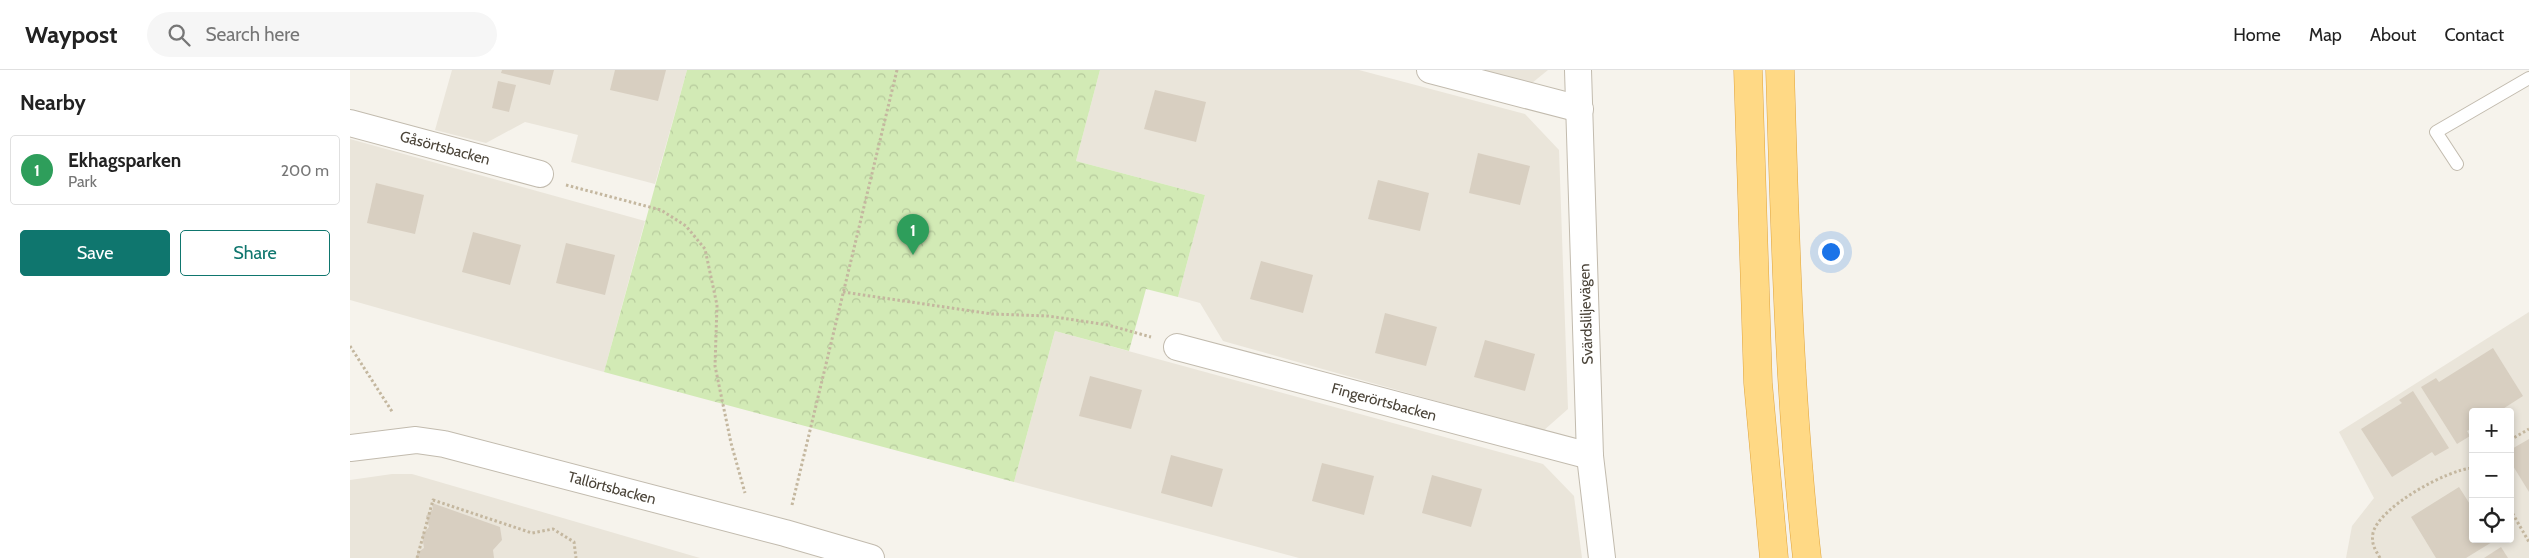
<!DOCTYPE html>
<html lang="en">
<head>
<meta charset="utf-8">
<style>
  :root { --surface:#fff; --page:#f6f6f6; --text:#222; --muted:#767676; --line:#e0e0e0; --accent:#0f766e }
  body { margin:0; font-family:Cabin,sans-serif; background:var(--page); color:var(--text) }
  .controls { position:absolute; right:15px; bottom:15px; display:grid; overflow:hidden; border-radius:5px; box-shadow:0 2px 8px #0003 }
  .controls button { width:45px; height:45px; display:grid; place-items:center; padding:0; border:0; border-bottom:1px solid var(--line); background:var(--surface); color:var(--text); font:25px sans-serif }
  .you { position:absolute; left:1480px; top:181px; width:18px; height:18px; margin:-12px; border:4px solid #fff; border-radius:50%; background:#1a73e8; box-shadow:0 0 0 8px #1a73e833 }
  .badge { display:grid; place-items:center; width:32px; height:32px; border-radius:50%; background:var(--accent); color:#fff; font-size:16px; font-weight:700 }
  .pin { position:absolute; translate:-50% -41px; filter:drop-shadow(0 1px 2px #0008) }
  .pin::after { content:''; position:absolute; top:26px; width:18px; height:15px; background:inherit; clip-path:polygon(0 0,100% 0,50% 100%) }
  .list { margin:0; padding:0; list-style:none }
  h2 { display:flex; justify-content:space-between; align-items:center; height:65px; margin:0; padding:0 20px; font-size:21px }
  h2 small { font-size:16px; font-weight:400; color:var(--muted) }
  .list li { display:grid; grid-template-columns:32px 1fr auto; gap:15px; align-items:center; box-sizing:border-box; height:70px; margin:0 10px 10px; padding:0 10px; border:1px solid var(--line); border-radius:5px }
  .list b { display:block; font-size:19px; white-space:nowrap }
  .list p { margin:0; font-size:16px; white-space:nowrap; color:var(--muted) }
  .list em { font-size:16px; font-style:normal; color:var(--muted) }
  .actions { display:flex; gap:10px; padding:15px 20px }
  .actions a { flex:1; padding:11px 0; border:1px solid var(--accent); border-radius:5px; text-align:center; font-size:18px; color:var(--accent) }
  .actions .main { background:var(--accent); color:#fff }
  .icon { flex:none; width:28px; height:28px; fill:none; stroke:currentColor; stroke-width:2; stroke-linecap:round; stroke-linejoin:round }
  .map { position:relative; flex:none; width:2179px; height:488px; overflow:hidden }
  header { display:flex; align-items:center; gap:30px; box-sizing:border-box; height:70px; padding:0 25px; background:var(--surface); border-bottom:1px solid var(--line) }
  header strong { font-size:24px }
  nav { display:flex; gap:28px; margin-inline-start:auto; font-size:18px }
  .search { width:350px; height:45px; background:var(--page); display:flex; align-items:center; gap:12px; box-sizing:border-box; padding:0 18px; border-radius:28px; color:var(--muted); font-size:19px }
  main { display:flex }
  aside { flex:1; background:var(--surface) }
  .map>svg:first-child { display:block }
</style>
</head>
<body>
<header>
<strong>Waypost</strong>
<div class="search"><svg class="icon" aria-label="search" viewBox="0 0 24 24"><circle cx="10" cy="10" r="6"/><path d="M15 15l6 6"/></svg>Search here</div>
<nav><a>Home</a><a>Map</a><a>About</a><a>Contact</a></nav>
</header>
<main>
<aside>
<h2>Nearby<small></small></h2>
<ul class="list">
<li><span class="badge" style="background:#2e9e5b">1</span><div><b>Ekhagsparken</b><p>Park</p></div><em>200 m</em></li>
</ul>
<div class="actions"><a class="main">Save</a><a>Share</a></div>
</aside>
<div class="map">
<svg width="2179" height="488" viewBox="0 0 2179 488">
  <defs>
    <pattern id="park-crowns" width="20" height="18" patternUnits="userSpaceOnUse" patternTransform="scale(1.25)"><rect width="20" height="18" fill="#d2eab5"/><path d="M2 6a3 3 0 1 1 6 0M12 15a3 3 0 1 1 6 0" fill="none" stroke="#b6ca9c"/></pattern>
  </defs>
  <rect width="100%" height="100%" fill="#f6f3ec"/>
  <!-- residential -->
  <g fill="#eae5da" fill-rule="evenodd">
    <path d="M102,0H337L305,114L221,92L228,65L175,52L136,73L85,60Z"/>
    <path d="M750,0H1009L1175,44L1209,80L1218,339L1193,361L873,271L850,233L828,227L855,125L726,91Z"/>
    <path d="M1133,0H1198L1182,13Z"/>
    <path d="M0,69L295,151L254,302L0,230Z"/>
    <path d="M2179,242V488H1996L2002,456L2024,428L1989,362ZM2123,342H2160V469H2123Z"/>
    <path d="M705,261L1193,394L1224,426L1232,488H949L664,412Z"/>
    <path d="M42,404H62L350,488H0V410Z"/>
  </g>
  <!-- park -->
  <path fill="url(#park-crowns)" d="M337,0H750L726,91L855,125L828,227L796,219L779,281L705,261L664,412L254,302Z"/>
  <!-- building -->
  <g fill="#d8cfc1">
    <path d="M152,0H204L200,15L151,3Z"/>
    <path d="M265,0H316L308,31L260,20Z"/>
    <path d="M148,11L166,15L159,42L142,38Z"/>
    <path d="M805,20L856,32L846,72L794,59Z"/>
    <path d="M1128,83L1180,96L1170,135L1119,123Z"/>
    <path d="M1028,110L1079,123L1070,161L1018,149Z"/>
    <path d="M26,113L74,125L65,164L17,153Z"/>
    <path d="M123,162L171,175L160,215L112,202Z"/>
    <path d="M216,173L265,185L255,225L206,213Z"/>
    <path d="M911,191L963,205L953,243L900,229Z"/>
    <path d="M1035,243L1087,257L1076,296L1025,283Z"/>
    <path d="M1135,270L1185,284L1175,321L1124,307Z"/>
    <path d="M2143,278L2173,326L2148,342H2123V358L2117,361L2120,366L2107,374L2071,317L2086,308L2089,312Z"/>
    <path d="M740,306L792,320L781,359L729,346Z"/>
    <path d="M2063,321L2099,378L2085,386L2082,382L2042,407L2011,359L2052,333L2049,330Z"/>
    <path d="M2179,369V422L2160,391V380Z"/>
    <path d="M821,385L873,399L862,437L811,423Z"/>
    <path d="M972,393L1024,406L1014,445L962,431Z"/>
    <path d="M1082,405L1132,419L1121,457L1072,443Z"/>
    <path d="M2109,417L2123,439V469H2147L2116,488H2086L2061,447Z"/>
    <path d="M82,433L150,457L152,470L143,480L144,488H67V483L74,478L72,465L79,457L76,446L83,439Z"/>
    <path d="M2151,477L2158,488H2134Z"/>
  </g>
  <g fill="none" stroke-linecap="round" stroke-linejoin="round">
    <defs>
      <path id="service" d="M2107,94L2086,62L2179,8"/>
      <g id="minor">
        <path d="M1080,0L1230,39"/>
        <path d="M1228,0L1240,386L1252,488"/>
        <path d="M0,53L190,104"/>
        <path d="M827,277L1240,386"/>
        <path d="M0,378L66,370L94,374L435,463L521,488"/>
      </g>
      <g id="trunk">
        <path d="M1398,0L1408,313L1424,488"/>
        <path d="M1430,0C1435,163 1439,325 1457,488"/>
      </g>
    </defs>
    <!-- service casing -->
    <use href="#service" stroke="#c2bbae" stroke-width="14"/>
    <!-- minor casing -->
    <use href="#minor" stroke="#c2bbae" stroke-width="28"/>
    <!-- trunk casing -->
    <use href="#trunk" stroke="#e0a43c" stroke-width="29"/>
    <!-- path -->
    <g stroke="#c4b79f" stroke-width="3" stroke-dasharray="2.5 2.5" stroke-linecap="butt">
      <path d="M216,115L311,140L336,156L355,179L367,235L365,296L381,373L395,423"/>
      <path d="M493,222L642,244L698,246L758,255L801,267"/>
      <path d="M0,276L43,343"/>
      <path d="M2160,370L2179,359"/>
      <path d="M442,435L547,0"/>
      <path d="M2160,439L2179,472"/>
      <path d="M67,488L83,430L182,463L203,459L224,472L226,488"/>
      <path d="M2030,488C2025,479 2021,474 2023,463C2029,437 2098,399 2123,398"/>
    </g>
    <!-- service -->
    <use href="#service" stroke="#fff" stroke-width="12"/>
    <!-- minor -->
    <use href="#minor" stroke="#fff" stroke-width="26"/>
    <!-- trunk -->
    <use href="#trunk" stroke="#ffd985" stroke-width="28"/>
  </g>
  <g text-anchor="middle" stroke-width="4" stroke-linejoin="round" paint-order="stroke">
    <!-- street labels -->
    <g font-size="15" fill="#4b4439" stroke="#fff">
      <text transform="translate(95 78) rotate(15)" y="5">Gåsörtsbacken</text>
      <text transform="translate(1236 244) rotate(-92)" y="5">Svärdsliljevägen</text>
      <text transform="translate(1034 332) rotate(15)" y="5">Fingerörtsbacken</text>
      <text transform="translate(262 418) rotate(15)" y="5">Tallörtsbacken</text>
    </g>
  </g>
</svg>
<div class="controls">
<button>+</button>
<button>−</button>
<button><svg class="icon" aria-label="locate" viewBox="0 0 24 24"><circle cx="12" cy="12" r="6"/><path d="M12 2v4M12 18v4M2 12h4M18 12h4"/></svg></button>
</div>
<div class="you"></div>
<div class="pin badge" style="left:563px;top:185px;background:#2e9e5b">1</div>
</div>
</main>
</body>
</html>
